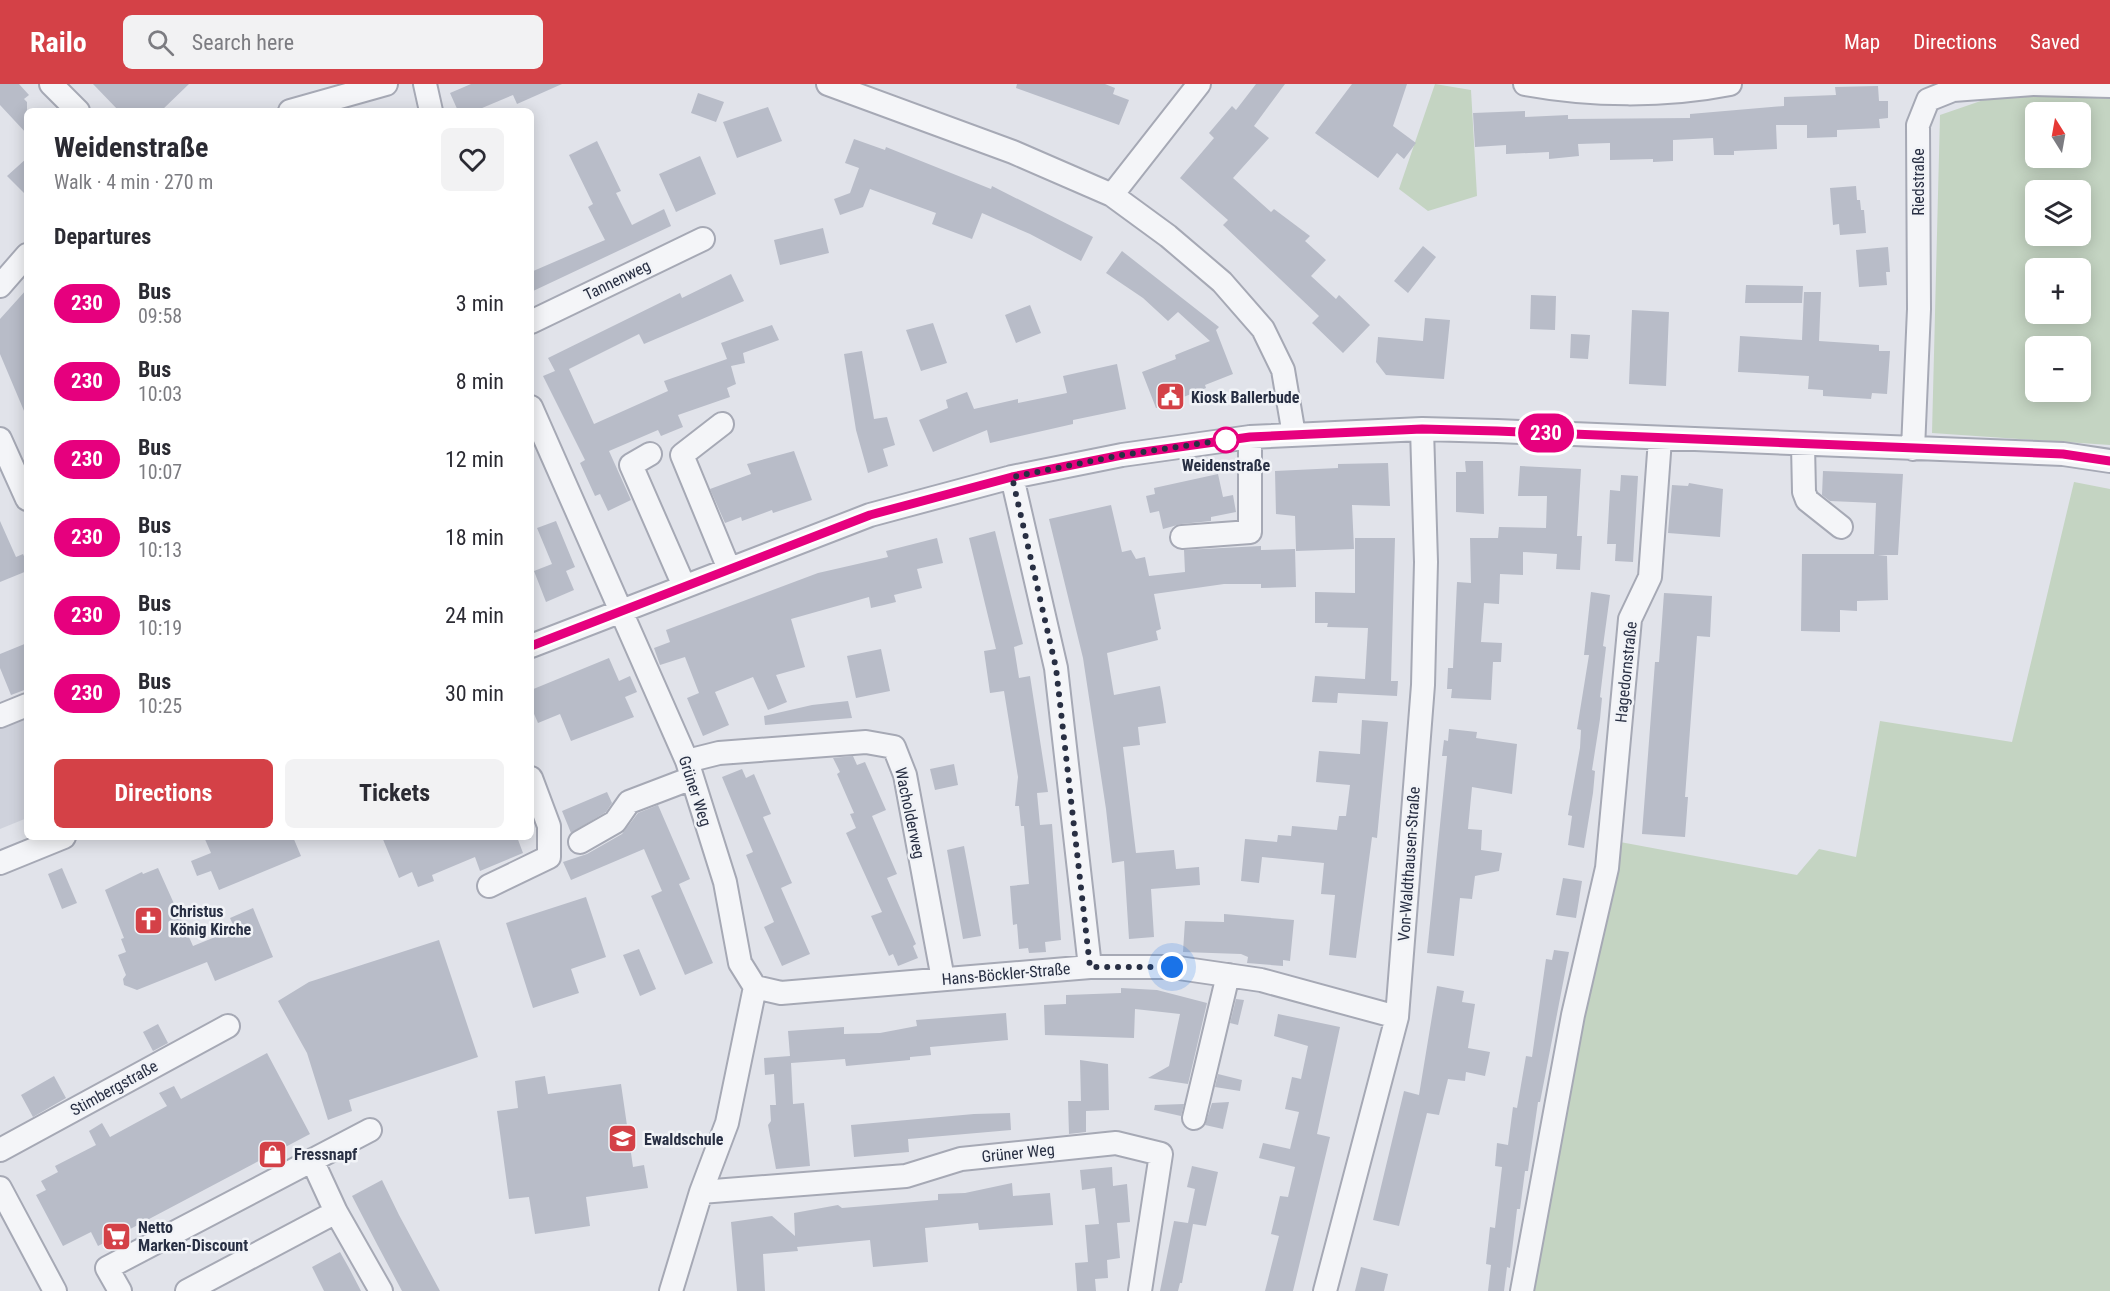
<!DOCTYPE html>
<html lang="en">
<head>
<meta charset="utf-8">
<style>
  body { margin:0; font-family:"Roboto Condensed",sans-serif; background:#f2f2f3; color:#2b2b33; height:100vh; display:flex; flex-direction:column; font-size:22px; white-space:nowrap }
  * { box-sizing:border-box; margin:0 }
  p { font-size:20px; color:#7c7c81 }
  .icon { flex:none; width:33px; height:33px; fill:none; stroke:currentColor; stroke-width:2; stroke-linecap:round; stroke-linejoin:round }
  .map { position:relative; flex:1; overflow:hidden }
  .panel { position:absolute; left:24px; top:24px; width:510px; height:732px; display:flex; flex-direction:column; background:#fff; border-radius:9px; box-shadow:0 3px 15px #0003 }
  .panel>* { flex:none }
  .badge { padding:0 12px; border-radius:20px; font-size:21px; line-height:39px }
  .needle { width:39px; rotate:349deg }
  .tools { position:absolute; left:2025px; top:18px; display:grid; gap:12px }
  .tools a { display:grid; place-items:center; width:66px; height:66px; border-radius:9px; background:#fff; box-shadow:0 3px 15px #0003; font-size:30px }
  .you { position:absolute; width:30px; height:30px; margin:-15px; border:4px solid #fff; border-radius:50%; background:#1a73e8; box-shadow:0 0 0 9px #1a73e833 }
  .map>.badge { position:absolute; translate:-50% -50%; box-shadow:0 0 0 3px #fff }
  h2 { padding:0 30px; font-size:22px; line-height:54px }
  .round { display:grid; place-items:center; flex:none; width:63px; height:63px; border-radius:9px; background:#f2f2f3 }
  .overview { display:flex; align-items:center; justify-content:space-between; height:102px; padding:0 30px }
  h1 { font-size:28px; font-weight:700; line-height:45px }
  .action { display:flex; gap:12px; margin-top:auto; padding:12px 30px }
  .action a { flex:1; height:69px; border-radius:9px; background:#d44147; color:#fff; font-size:24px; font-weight:700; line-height:69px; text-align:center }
  .action a+a { background:#f2f2f3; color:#2b2b33 }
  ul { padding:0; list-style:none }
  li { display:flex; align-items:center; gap:18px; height:78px; padding:0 30px }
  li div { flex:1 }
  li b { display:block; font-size:22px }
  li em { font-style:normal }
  li .badge { min-width:66px; font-weight:700; text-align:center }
  header { display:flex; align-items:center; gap:36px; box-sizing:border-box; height:84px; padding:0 30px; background:#d44147; color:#fff }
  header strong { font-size:28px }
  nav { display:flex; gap:33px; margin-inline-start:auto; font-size:21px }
  .search { width:420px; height:54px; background:#f2f2f3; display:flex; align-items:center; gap:15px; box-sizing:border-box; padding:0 21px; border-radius:9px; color:#7c7c81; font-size:22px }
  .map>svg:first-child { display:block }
  .built { fill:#cfd2dc }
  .green { fill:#c4d4c2; fill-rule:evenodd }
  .building { fill:#b8bcc8 }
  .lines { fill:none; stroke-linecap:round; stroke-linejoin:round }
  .minor-casing { stroke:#a6a9b5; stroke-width:26 }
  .minor { stroke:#f4f5f8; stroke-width:22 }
  .line-casing { stroke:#fff; stroke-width:14 }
  .line { stroke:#e6007e; stroke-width:9 }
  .walk { stroke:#282f43; stroke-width:6; stroke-dasharray:0 10.8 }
  .stop-dot { fill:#fff; stroke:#e6007e; stroke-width:3 }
  .labels { text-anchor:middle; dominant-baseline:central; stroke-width:5; stroke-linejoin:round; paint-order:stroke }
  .street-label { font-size:16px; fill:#282f43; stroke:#f1f3f7 }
  .poi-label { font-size:16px; font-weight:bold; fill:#282f43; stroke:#f1f3f7; text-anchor:start }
  .stop-label { font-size:16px; font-weight:bold; fill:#282f43; stroke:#f1f3f7 }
</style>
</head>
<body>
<header>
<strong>Railo</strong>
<div class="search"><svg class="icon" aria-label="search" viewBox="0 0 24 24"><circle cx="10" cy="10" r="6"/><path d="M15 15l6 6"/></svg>Search here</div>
<nav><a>Map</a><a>Directions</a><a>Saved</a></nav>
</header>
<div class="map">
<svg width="2110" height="1207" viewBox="0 0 2110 1207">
  <rect width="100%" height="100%" fill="#e1e3ea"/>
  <path class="built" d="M27,629V734L0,745V640Z"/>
  <path class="green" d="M1435,0L1471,6L1477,112L1428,127L1399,105Z
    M2030,0H2110V361L1932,349L1940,31ZM2036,28H2080V74H2036ZM2036,106H2080V152H2036ZM2036,184H2080V230H2036ZM2036,262H2080V308H2036Z
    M2074,398L2110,405V1207H1523L1604,755L1797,791L1819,765L1856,773L1880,637L2012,658Z"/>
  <path class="building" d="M0,0H19L29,11L24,15L27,18V50L0,21Z
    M93,0H189L161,27H119Z
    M471,0H562L517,20L513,11L475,27H458L450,9Z
    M1017,0H1105L1115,4L1113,10L1129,16L1119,41L1016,4Z
    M1256,0H1285L1254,42L1269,54L1233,94L1271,128L1274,125L1310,152L1305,157L1326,176L1311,192L1336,215L1339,211L1370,241L1343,269L1312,239L1319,232L1223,141L1228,136L1180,94L1214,54L1209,49L1232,22L1236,26Z
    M1352,0H1407L1393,42L1416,59L1404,75L1397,69L1378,94L1315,49Z
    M1878,2L1879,17H1888V34L1879,35L1880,44L1837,46V53L1807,54V41H1776L1777,65L1734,67V71H1714L1713,54L1673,56V77L1653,78V75L1610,76V59L1578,60L1579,72L1549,75V68L1506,70V61L1475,63L1473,29L1525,27V33L1568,31V35L1690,34V30L1784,22V13L1836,11L1835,3Z
    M698,9L724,18L716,38L691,29Z
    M768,23L782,57L737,74L723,38Z
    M854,55L885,66L886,63L991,105L992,102L1093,153L1081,177L1030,150L982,129L972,155L932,140L936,129L870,105L863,123L840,131L834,115L850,109L859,84L845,79Z
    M597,57L621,107L616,109L632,141L664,125L671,142L531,208V188L605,156L588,123L593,120L569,71Z
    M700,72L716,110L676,128L659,90Z
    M27,74V112L7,92Z
    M1856,102L1857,116H1860L1861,126H1864L1866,149L1840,151L1839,140L1833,141L1830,104Z
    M823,144L829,169L780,181L774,156Z
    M1423,162L1436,173L1408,209L1394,197Z
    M1888,163L1890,188H1886L1887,201L1859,203L1856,166Z
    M1122,167L1219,243L1216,246L1233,290L1205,301L1206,304L1156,324L1142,288L1176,275L1175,271L1210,257L1178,228L1168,237L1143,214L1106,189Z
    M731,190L744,217L644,260L639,250L569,285L594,340L668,307L664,297L727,275L721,259L772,241L779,256L743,269L745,279L731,282L736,300L727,304L730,313L678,331L683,343L661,352L658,346L609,367L631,416L608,427L600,410L595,412L580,379L585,376L543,292L555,287L548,274L680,209L682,214Z
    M1746,201L1803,202L1802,219H1745Z
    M27,205V334L0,270V235Z
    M1804,208H1821L1819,257L1879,261V267H1890L1887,310L1872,309L1871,315L1823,312V306L1808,305L1809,292L1738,288L1740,252L1802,256Z
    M1531,211L1556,212L1555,246L1530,245Z
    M1030,221L1041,249L1016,259L1005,231Z
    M1632,226L1669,228L1666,302L1629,300Z
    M1425,234L1450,236L1444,295L1386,291L1376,278L1378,253L1423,257Z
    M933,239L947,279L921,287L906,246Z
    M1571,250L1590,251L1588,275L1570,274Z
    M862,267L874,335L887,333L895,361L883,365L888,382L868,389L856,346L844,270Z
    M1117,280L1126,325L1073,336V340L990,359L987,346L933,368L919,336L948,324L946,316L967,308L974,325L1018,315V319L1067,309L1063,292Z
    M794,367L812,416L773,429L772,426L742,437L741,433L725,439L710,405L751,390L747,380Z
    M1465,377H1483L1484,430L1456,428V388H1466Z
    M1388,379L1390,422L1352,421L1354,465L1296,467L1295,432L1276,430L1275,387L1338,384V380Z
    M1520,382L1581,385L1577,452H1582L1580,486L1556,485L1557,470L1523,468V491L1500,490L1499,520L1484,519L1481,558L1502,559L1501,578H1493L1491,616L1451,614L1452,605H1447L1448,584H1453L1457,498L1471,499L1470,454H1498L1499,443L1546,444L1547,412H1518Z
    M1823,387L1903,390L1898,471H1878L1887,472L1888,516L1857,517V527L1840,526V548L1801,547L1802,470H1874L1876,419L1830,417L1822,411Z
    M1218,390L1223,413L1233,411L1236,428L1211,433V437L1181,440L1163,445L1159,427L1150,429L1146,412L1155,410L1154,404Z
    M1621,391L1638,392L1633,478L1615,477L1616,460H1607L1610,406L1620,407Z
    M1689,399L1723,405L1720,453L1668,449L1672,401L1688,402Z
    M1111,421L1122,468L1131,466L1136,475L1145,473L1149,492L1185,488L1184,466L1261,462V466L1295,465L1296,503L1261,504V500H1224L1154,510L1161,545L1156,547L1158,556L1107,569L1114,611L1160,602L1163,619L1166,639L1138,643L1140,661L1123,663L1136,769L1174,766L1176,785L1199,783L1200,801L1151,805L1154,853L1129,855L1124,777L1112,779L1106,725L1083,574L1049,435Z
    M0,437L16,473L23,470L27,479V487L0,498Z
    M556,437L575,483L566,487L574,506L546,518L534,487L552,480L537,444Z
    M995,447L1023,560L1014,563L1019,594L1030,592L1048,708L1037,709L1040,741L1052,740L1061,856L1045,858L1046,868L1029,869L1028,864L1019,865L1017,840L1013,841L1010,802L1029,800L1024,742H1021L1019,722H1015L1018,693L1004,607L990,609L984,567L996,565L969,454Z
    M937,454L943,479L917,485L922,504L894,511L896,518L884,521L871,524L869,513L791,535L805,583L776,591L787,618L768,626L753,593L715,608L729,641L703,652L687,614L699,609L685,573L660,581L654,564L670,558L666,546L818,489L888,473L886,467Z
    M1355,454H1395L1391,597H1398L1397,612L1338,609L1337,619L1312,618L1315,592L1365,595L1368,544L1327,543L1328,539H1315V508L1355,509Z
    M1591,508L1610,511L1603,562L1606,563L1600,613L1602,614L1600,635L1592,686L1595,687L1593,709L1584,764L1568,761L1572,732L1568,731L1580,664L1581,646L1577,645L1589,571H1584Z
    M1664,509L1712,512L1710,553L1697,552L1685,713H1688L1685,753L1642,750L1655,578H1659Z
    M27,559V605L11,611L0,584V570Z
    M881,565L890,607L856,614L847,572Z
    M609,574L619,597L630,592L637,608L625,613L634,633L571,657L560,630L538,639L531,623V606Z
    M848,617L852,634L765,641L764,632L812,621Z
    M1362,636L1388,638L1377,754L1372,753L1356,874L1329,871L1335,811L1321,810L1324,779L1262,773L1259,799L1241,797L1245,755L1277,758L1278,751L1291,752L1292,742L1337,746L1339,732H1346L1350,701L1316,698L1319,667L1360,670Z
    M1449,645L1477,648L1476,654L1517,660L1512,710L1472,703L1468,745L1482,746L1481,766L1502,769L1499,787L1475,792L1472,815L1460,814L1454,872L1427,869L1447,672H1442L1444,656L1448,657Z
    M853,672L857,681L865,678L886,726L872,732L897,790L887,794L916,860L913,862L918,874L898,882L893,870L889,872L871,832L882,828L846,749L856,744L850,730L854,729L837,690L840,688L833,674Z
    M954,680L958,701L935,706L930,685Z
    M742,685L746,694L754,690L771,730L763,733L792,799L781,804L810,870L782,882L764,843L774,838L746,771L753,768L722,693Z
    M607,708L612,719L606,728L571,749L562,727Z
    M658,721L690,795L679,800L713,879L685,891L651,812L662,807L644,765L571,796L563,778L587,770L622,750L638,729Z
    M204,753H293L301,772L219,806L211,787L197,792L191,777L211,769Z
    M382,753H517L523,769L480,787L475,773L432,791L434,797L418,803L412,788L399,794Z
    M964,762L981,852L963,855L947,766Z
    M62,784L77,819L62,825L48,790Z
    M158,784L193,862L235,845L230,834L253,824L273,873L215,897L207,878L137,906L124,901L123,895L126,891L118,871L126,868L121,855L124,854L105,806L142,788L143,790Z
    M1563,794L1582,797L1576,834L1556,831Z
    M586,813L606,873L571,885L579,909L533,924L506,839Z
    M1224,830L1294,836L1290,877L1283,876V882L1247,879L1248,873L1241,870L1183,868L1185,837L1224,838Z
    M439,856L478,973L349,1016L352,1027L328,1036L307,969L278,917L309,898Z
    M639,865L656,905L640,912L623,871Z
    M1554,866L1569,868L1540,1018H1538L1528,1087H1525L1520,1125H1517L1510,1184L1507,1183L1504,1207H1488L1491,1181L1486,1180L1490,1143L1495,1144L1502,1083L1495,1082L1497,1059L1508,1061L1513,1023L1517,1024L1526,972L1532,973L1546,875L1552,876Z
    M1437,902L1464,907L1462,918L1475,920L1468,964L1490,968L1485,992L1466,988L1465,997L1448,995L1439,1031L1427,1029L1399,1142L1373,1136L1404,1007L1419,1011Z
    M1121,904L1157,906L1207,919L1188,1000L1148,994L1169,982L1180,930L1135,925L1134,954L1045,951L1044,921L1066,920V911L1121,909Z
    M1236,915L1244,916L1238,941L1230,939Z
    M1006,929L1008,956L930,963L931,971L910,973V976L846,982L845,975L791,979L793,1020L804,1019L810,1082L776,1085L768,1041L771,1037L770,1021H776L774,990L765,991L764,974L790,972L788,947L844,943V950L880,949L917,942L916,936Z
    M1278,930L1340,943L1317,1050L1330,1053L1293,1207H1265L1279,1152L1271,1150L1280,1112L1288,1113L1295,1083L1259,1074L1263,1059L1290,1065L1299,1028L1285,1025L1292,993L1301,995L1308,962L1274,952Z
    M158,940L168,959L153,967L143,948Z
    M267,969L310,1050L98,1162L91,1148L63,1162L36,1111L46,1106L41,1097L58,1088L55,1082L96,1061L89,1047L102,1039L110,1053L167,1022L159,1009L174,1002L181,1015Z
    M1080,976L1108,980L1109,1026L1086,1027V1048L1069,1050L1068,1017H1081Z
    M1218,990L1242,996L1240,1007L1215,1003Z
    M54,992L66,1014L33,1033L21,1011Z
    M545,992L548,1010L621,1000L633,1083L644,1081L648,1104L586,1113L590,1142L535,1150L529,1113L509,1115L497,1027L518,1024L515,997Z
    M1229,1018L1223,1045L1205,1041L1212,1019Z
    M1184,1020L1181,1032L1154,1026L1155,1021Z
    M1010,1029L1011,1046L908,1055L909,1068L854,1073L851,1041L974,1030Z
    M1192,1082L1218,1088L1206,1142L1193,1140L1182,1199H1180L1178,1207H1160L1174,1137L1188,1139L1195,1105L1187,1103Z
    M1112,1083L1113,1102L1127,1100L1130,1138L1117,1139L1120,1174L1107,1176L1108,1194L1095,1195L1096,1207H1077L1075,1179L1088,1178L1085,1141L1099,1140L1095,1104L1082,1106L1080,1086Z
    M382,1096L399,1131L440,1207H402L378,1162L352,1112Z
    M1012,1099L1013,1112L1050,1109L1053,1141L979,1146L978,1139L925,1144L928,1178L873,1183L870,1156L797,1163L798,1167L763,1170L765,1207H737L731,1138L772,1132L795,1152L794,1129L838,1121L842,1124L938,1116V1110L965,1109Z
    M340,1168L349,1184L361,1207H324L312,1183Z
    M1361,1183L1388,1190L1384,1207H1355Z"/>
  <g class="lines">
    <defs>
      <path id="minor" d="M51,0L78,27
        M425,0L431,27
        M828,0L1013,68L1112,111L1168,152L1222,198L1263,245L1283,286L1294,351
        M1525,0C1590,12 1665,13 1730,0
        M290,27L386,0
        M1112,111L1199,0
        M0,202L27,171
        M531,238L703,155
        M531,323L687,677L725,798L740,879L755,903L727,1039L701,1108L671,1207
        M722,340L682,371L729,485
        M0,355L27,415
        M1803,361L1804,408L1807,416L1841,443
        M1913,365L1919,225L1918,41L1928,16L1953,6L2033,0L2110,2
        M650,370L631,381L684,502
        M1012,393L1056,584L1090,883
        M1182,453L1250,448V353
        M531,562L870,431L1012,393L1122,371L1250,353L1422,345L1497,347L2063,370L2110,377
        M0,632L27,621
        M687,677L719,669L866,658L894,663L905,691L943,895
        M580,758L615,738L629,718L692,694
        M0,779L64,753
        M489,802L549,773V742L531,694
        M755,903L781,909L1090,883H1172L1261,896L1397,933
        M1194,1034L1228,891
        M0,1066L228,942
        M312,1076L336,1128L381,1207
        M0,1104L55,1207
        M701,1108L906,1092L961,1075L1116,1059L1161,1070L1140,1207
        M120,1207L107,1184L370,1046
        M187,1207L336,1128
        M1325,1207L1397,933L1423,601L1426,478L1422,345
        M1522,1207L1573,931L1607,784L1630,535L1650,493L1660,355"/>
    </defs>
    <use href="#minor" class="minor-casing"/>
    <use href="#minor" class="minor"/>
  </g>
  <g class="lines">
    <defs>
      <path id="line" d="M531,562L870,431L1012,393L1122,371L1250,353L1422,345L1497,347L2063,370L2110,377"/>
    </defs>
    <use href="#line" class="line-casing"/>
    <use href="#line" class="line"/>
    <path class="walk" d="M1172,883H1090L1056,584L1012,393L1122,371L1232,355L1226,356"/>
  </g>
  <defs>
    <symbol id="civic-square" viewBox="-11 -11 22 22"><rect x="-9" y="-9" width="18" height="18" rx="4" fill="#d44147" stroke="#f1f3f7"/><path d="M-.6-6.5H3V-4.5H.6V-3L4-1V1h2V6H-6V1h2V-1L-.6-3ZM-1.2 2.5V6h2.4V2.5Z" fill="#fff"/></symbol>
    <symbol id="church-square" viewBox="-11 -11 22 22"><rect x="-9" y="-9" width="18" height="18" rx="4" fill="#d44147" stroke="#f1f3f7"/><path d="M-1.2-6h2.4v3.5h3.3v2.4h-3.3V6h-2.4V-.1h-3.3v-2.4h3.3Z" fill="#fff"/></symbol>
    <symbol id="school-square" viewBox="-11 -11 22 22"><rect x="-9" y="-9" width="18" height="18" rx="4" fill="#d44147" stroke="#f1f3f7"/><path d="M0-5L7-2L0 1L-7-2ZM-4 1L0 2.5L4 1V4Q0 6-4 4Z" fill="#fff"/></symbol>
    <symbol id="shop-square" viewBox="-11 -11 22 22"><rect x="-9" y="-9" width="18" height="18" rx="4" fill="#d44147" stroke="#f1f3f7"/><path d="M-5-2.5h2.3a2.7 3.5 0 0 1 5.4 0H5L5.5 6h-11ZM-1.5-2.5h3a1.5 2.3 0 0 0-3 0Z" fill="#fff"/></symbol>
    <symbol id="supermarket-square" viewBox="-11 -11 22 22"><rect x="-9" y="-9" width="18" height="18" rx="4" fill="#d44147" stroke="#f1f3f7"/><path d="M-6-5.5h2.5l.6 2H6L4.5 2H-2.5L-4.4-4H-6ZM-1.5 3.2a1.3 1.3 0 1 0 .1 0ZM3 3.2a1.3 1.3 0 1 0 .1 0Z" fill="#fff"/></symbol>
  </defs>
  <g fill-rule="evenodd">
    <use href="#civic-square" x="1154" y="296" width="33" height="33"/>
    <use href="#church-square" x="132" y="820" width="33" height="33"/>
    <use href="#school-square" x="606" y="1038" width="33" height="33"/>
    <use href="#shop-square" x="256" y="1054" width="33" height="33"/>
    <use href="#supermarket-square" x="100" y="1136" width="33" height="33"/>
  </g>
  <circle class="stop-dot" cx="1226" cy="356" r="12"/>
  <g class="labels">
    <g class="street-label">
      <text transform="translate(1918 98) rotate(-90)">Riedstraße</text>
      <text transform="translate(617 196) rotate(-26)">Tannenweg</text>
      <text transform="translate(1626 588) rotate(-84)">Hagedornstraße</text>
      <text transform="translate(695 707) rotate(72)">Grüner Weg</text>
      <text transform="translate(910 729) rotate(78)">Wacholderweg</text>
      <text transform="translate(1409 780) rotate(-86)">Von-Waldthausen-Straße</text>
      <text transform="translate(1006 890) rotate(-5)">Hans-Böckler-Straße</text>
      <text transform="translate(114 1004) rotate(-29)">Stimbergstraße</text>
      <text transform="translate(1018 1069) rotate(-6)">Grüner Weg</text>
    </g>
    <g class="poi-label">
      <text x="1191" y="313">Kiosk Ballerbude</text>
      <text x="170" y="827">Christus<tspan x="170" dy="18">König Kirche</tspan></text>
      <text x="644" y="1055">Ewaldschule</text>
      <text x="294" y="1070">Fressnapf</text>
      <text x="138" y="1143">Netto<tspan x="138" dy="18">Marken-Discount</tspan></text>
    </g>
    <g class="stop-label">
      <text x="1226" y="381">Weidenstraße</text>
    </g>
  </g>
</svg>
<div class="tools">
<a><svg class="needle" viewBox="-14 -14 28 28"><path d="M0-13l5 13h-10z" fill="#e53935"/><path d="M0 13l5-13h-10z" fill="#7c7c81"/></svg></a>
<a><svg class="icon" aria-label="layers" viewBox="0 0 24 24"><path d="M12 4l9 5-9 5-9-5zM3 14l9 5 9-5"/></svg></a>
<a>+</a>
<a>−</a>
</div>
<div class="you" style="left:1172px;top:883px"></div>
<b class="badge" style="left:1546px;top:349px;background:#e6007e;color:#fff">230</b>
<section class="panel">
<div class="overview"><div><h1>Weidenstraße</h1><p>Walk · 4 min · 270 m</p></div><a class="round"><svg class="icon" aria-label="heart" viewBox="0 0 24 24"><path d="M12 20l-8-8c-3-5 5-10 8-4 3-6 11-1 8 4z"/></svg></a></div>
<h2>Departures</h2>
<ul>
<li><span class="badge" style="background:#e6007e;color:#fff">230</span><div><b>Bus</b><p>09:58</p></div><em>3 min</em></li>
<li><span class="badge" style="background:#e6007e;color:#fff">230</span><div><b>Bus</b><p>10:03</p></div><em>8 min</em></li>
<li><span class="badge" style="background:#e6007e;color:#fff">230</span><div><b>Bus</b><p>10:07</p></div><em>12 min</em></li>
<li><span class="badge" style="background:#e6007e;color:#fff">230</span><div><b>Bus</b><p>10:13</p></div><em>18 min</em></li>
<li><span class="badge" style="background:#e6007e;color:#fff">230</span><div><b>Bus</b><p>10:19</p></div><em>24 min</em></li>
<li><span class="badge" style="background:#e6007e;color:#fff">230</span><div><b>Bus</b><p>10:25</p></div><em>30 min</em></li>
</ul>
<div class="action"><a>Directions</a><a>Tickets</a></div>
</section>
</div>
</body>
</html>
